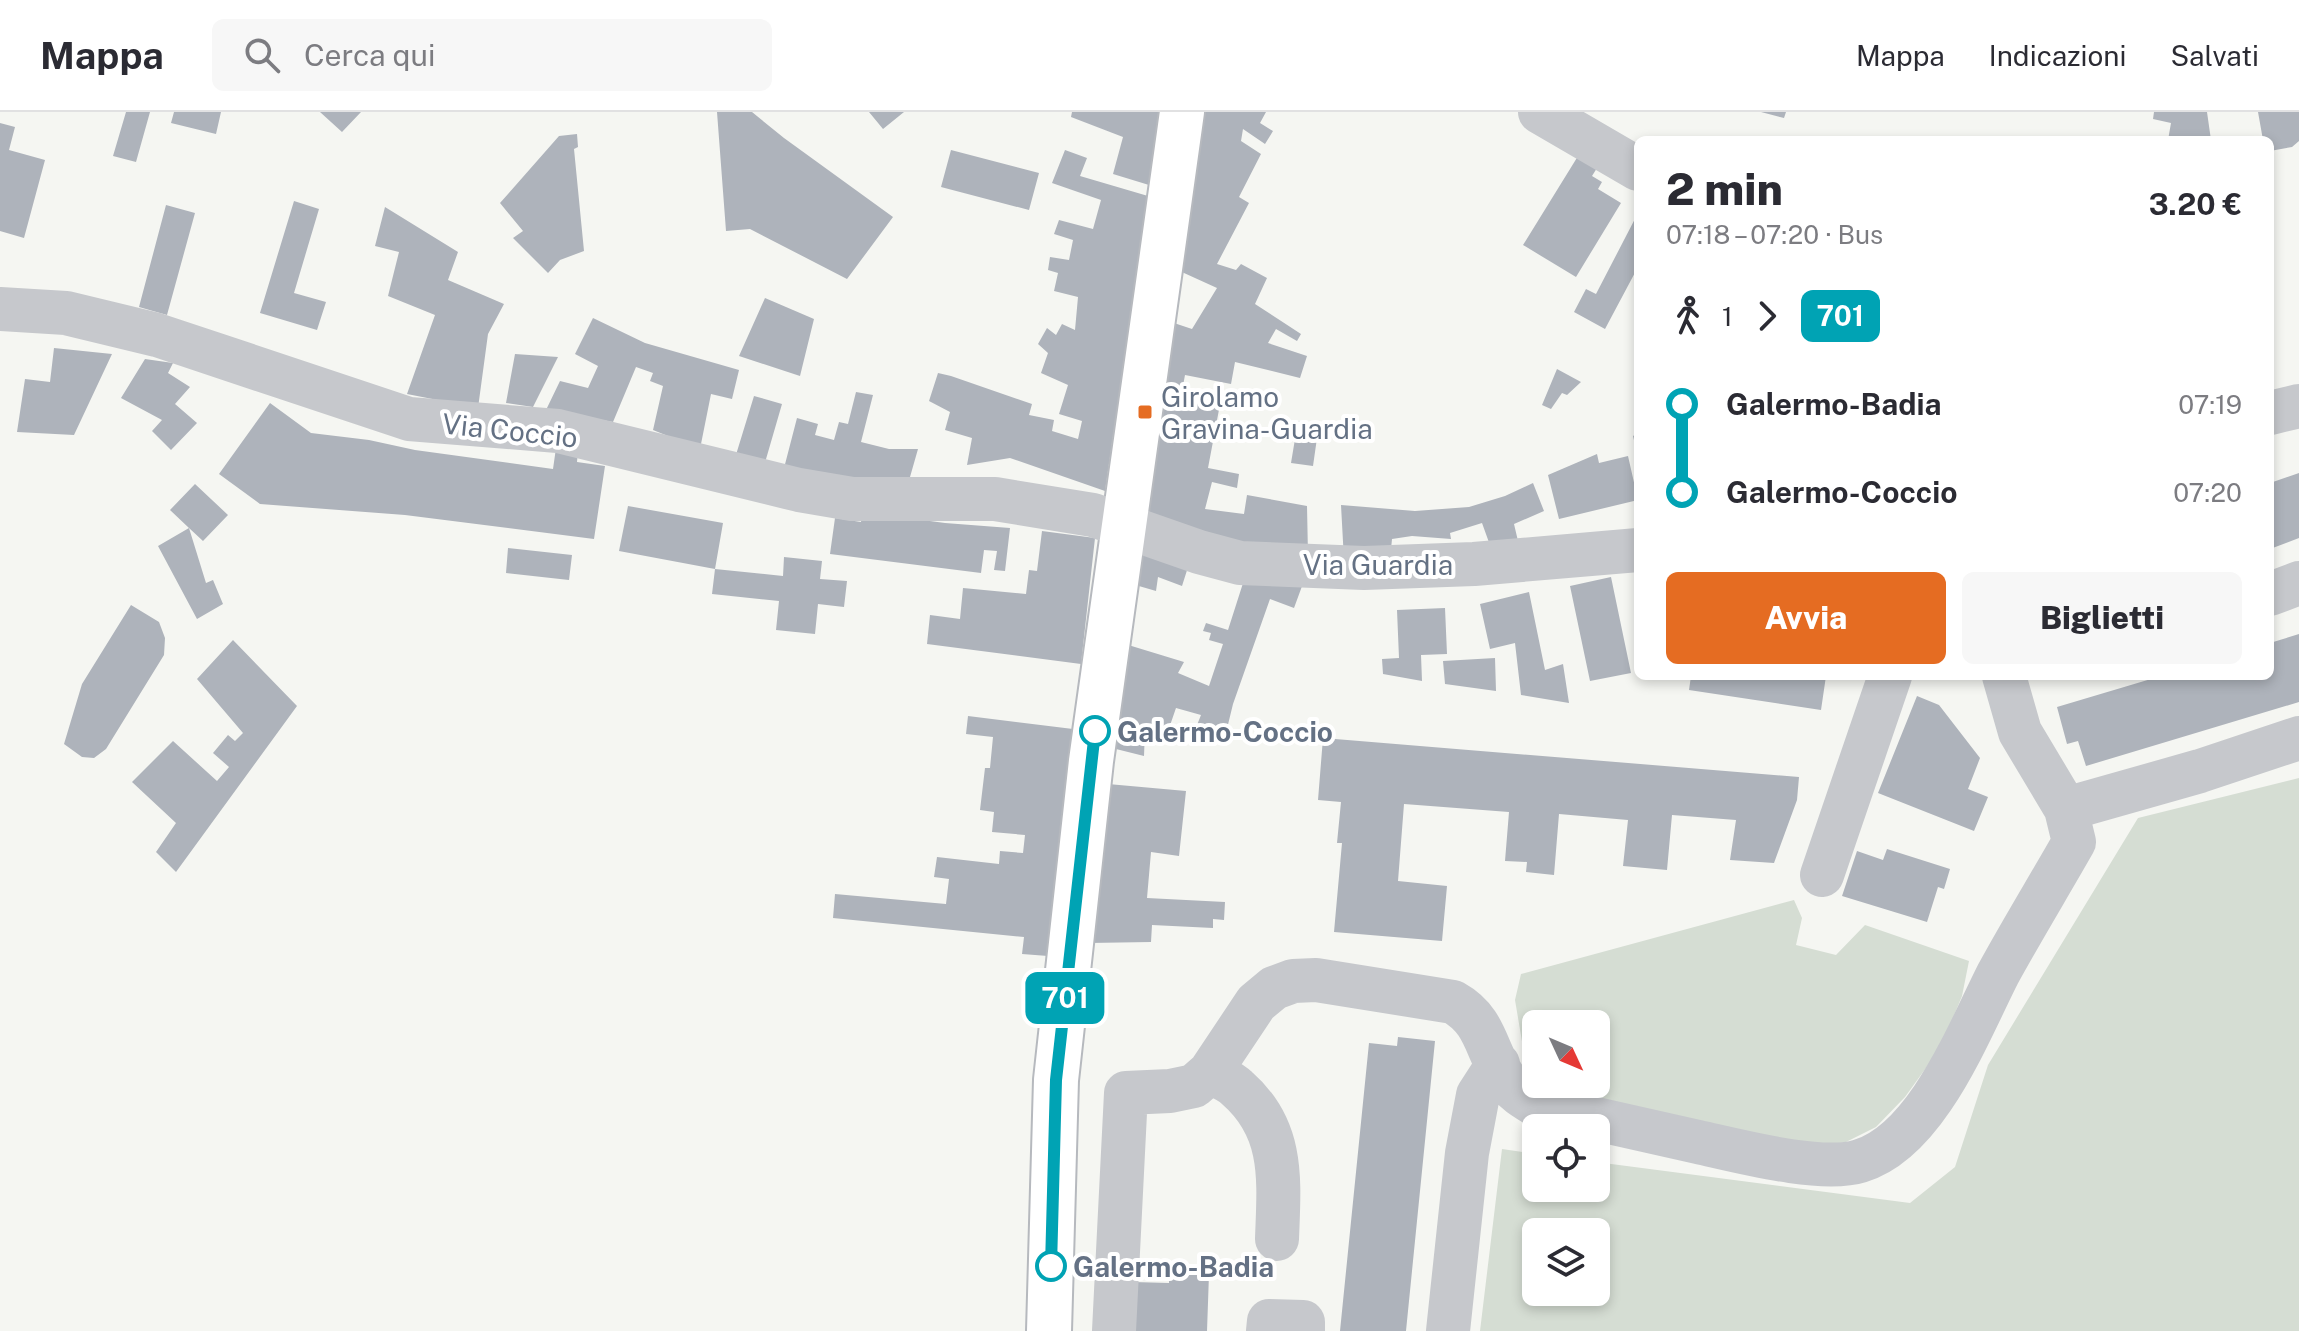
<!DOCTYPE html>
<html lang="it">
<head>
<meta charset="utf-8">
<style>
  body { margin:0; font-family:"Public Sans",sans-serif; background:#f7f7f7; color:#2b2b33; height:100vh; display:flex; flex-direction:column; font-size:30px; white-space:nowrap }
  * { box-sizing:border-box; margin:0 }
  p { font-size:26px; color:#7c7c81 }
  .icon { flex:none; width:44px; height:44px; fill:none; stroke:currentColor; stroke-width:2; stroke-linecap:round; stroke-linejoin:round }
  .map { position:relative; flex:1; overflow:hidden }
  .side { position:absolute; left:1634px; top:24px; width:640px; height:544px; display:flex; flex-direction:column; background:#fff; border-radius:12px; box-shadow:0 4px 12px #0003 }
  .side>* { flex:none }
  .badge { padding:0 16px; border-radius:12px; font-size:28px; line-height:52px }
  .needle { width:52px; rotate:134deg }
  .fabs { position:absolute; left:1522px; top:898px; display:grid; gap:16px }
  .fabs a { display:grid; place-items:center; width:88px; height:88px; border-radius:12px; background:#fff; box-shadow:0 4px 12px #0003; font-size:40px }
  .map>.badge { position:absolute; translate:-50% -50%; box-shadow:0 0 0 4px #fff }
  .legs { display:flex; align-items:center; gap:12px; height:88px; padding:0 32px; font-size:26px }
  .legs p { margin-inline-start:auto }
  .headline { display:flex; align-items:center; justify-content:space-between; height:136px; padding:0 32px }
  h1 { font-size:44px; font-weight:800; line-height:60px }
  .cta { display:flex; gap:16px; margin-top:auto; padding:16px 32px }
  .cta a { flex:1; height:92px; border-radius:12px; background:#e56c22; color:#fff; font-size:32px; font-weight:800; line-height:92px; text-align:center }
  .cta a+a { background:#f7f7f7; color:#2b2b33 }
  ul { padding:0 32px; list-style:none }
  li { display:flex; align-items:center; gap:28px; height:88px; font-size:30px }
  li i { display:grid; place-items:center; width:12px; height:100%; margin:0 10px; background:currentColor }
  li i::after { content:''; width:20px; height:20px; margin:-10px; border:6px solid; border-radius:50%; background:#fff }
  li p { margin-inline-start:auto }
  li:first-child i { background:linear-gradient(#0000 50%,currentColor 0) }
  li:last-child i { background:linear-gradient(currentColor 50%,#0000 0) }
  header { display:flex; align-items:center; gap:48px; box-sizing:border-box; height:112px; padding:0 40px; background:#fff; border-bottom:2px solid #e1e1e2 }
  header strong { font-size:38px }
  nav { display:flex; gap:44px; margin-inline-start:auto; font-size:28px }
  .search { width:560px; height:72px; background:#f7f7f7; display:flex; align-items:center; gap:20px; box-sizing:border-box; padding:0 28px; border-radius:12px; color:#7c7c81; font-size:30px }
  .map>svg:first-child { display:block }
  .green { fill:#d5ddd3; fill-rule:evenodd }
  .building { fill:#aeb3bb }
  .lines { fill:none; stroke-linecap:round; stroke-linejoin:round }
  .major-casing { stroke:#b6b9be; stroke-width:48 }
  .minor { stroke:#c6c8cc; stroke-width:44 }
  .major { stroke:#fff; stroke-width:44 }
  .line-1-casing { stroke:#fff; stroke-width:18 }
  .line-1 { stroke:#00a3b4; stroke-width:12 }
  .poi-dot { fill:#e56c22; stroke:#fff; stroke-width:3 }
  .stop-1-dot { fill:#fff; stroke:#00a3b4; stroke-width:4 }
  .labels { text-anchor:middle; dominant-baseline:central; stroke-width:8; stroke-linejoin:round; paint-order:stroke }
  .poi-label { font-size:28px; fill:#647184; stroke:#fff; text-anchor:start }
  .street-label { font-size:28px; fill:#647184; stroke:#fff }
  .stop-label { font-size:28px; font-weight:bold; fill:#647184; stroke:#fff; text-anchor:start }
</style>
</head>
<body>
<header>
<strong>Mappa</strong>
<div class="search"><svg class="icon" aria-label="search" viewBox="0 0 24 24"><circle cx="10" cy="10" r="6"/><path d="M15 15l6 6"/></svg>Cerca qui</div>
<nav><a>Mappa</a><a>Indicazioni</a><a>Salvati</a></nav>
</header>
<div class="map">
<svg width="2299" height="1219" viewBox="0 0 2299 1219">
  <rect width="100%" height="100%" fill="#f5f6f2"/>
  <path class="green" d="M2299,666V1219H1480L1502,1037L1536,1042V1076H1596V1050L1910,1091L1955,1055L1988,953L2138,706ZM1536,1120H1596V1180H1536Z
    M1794,788L1802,806L1796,833L1836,843L1865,813L1969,849L1962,884L1941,935L1905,985L1876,1015L1846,1030L1817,1034L1537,977L1528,965L1515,888L1521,862ZM1536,912H1596V972H1536Z"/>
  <path class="building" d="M126,0H150L136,50L113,44Z
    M174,0H221L216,22L171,11Z
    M320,0H361L342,20Z
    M717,0H752L784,26L893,105L847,167L750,117L726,119Z
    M869,0H904L883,17Z
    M1072,0H1160L1149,73L1113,62L1123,25L1071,5Z
    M1195,0H1266L1260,11L1273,19L1265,32L1243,17L1241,29L1261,42L1239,85L1249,91L1217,152L1236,158L1241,152L1267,166L1255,192L1301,222L1297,229L1276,217L1268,231L1307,244L1300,266L1235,250L1231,272L1185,263L1182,279L1221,287L1208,356L1239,362L1237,376L1212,370L1205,397L1244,402L1247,383L1307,394L1308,443L1237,434L1137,403L1165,208L1192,217L1217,176L1173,156Z
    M1761,0H1786L1784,6Z
    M2154,0H2207L2211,28H2168L2171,11L2153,7Z
    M2258,0H2299V29L2292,35L2270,39V28H2263Z
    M0,11L15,15L9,38L45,48L24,126L0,119Z
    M577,22L578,35L574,37L584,139L560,148L548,161L513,126L523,119L500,91L559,24Z
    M1583,36L1602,48L1592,64L1602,70L1598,77L1621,91L1576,165L1523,133Z
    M951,38L1039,61L1029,98L941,75Z
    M1065,38L1087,46L1080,64L1148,84L1105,379L1010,346L967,353L972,326L945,318L950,300L929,289L938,261L951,264L1032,292L1029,303L1054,308L1052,319L1078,327L1082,309L1059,302L1068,273L1041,261L1048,241L1038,232L1047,216L1056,223L1062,212L1075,218L1078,185L1054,179L1058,161L1048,158L1050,145L1069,148L1073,128L1054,122L1059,108L1093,117L1101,88L1052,71Z
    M294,89L319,97L294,181L326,190L317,218L260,201Z
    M166,93L195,101L167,203L139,195Z
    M385,95L458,140L448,168L504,192L488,222L478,296L407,282L435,203L388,184L399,140L375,134Z
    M1638,101V155L1605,217L1574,200L1586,177L1596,182Z
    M765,186L814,207L800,264L739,244Z
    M593,206L645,231L739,258L732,287L711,282L700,337L653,318L663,274L650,269L653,261L636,255L613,310L546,298L560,269L588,276L598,254L575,242Z
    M54,236L112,242L74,323L17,320L25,267L50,270Z
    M515,242L558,245L533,295L506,291Z
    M145,247L173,251L168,261L190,275L175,292L197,311L171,338L152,319L162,308L121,286Z
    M1557,257L1581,270L1567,283L1562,281L1551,297L1542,293Z
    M856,280L873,283L861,330L889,337H918L910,365L848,377L783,360L797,306L818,312L815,323L834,328L839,310L848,312Z
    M754,284L782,292L764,354L735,346Z
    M270,291L311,321L369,328L415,338L553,357L556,336L578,338L577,350L605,354L594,427L405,403L260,392L219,362Z
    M1298,309L1319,312L1313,354L1291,351Z
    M1638,321V340L1637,341L1633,324Z
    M1597,342L1599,351L1628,344L1638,388L1559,407L1548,363Z
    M2299,361V426L2270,437V371Z
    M1533,371L1544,399L1514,412L1518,429L1491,436L1482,411L1450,421L1451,427L1412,424L1392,427L1390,448H1344L1341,393L1415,399L1469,395L1505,384Z
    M195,372L228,403L203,429L189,416L206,471L213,468L223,492L197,507L158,434L189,416L170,398Z
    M628,394L723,411L715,457L783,464L784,445L822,449L820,467L847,469L844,495L818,492L815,522L776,518L779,489L712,482L715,457L619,439Z
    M862,400L945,411L1010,416L1005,459L994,458L997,439L984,438L981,461L830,442L835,406L861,410Z
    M1042,419L1095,426L1081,552L927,532L930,503L960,507L963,476L1026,482L1029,458L1037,459Z
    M1137,432L1189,452L1182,474L1158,465L1156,479L1132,472Z
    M508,436L572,443L569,468L506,461Z
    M1611,465L1631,561L1590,569L1570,474Z
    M1305,466L1294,496L1270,487L1233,592L1224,629L1193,623L1201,603L1176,596L1166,625L1145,618L1144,644L1112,636L1125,532L1184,550L1178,561L1209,574L1223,532L1209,528L1211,521L1203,519L1206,511L1228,518L1244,468Z
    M1529,480L1545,558L1563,552L1569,591L1521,583L1515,531L1490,537L1480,492Z
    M131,493L159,510L165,526L164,543L106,637L94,646L82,645L64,632L82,572Z
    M1445,496L1447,542L1421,543L1422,569L1383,562L1382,547L1399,546L1397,498Z
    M2299,522V590L2086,654L2078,629L2067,632L2057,595L2161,564H2270V531Z
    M233,528L297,594L176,760L156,740L176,711L132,670L173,629L217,669L229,655L213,641L228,623L235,629L243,621L197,567Z
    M1495,546L1496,579L1445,572L1443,549Z
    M1691,564H1826L1821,598L1689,578Z
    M1917,584L1939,593L1980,646L1968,677L1988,685L1974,719L1878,681Z
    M968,604L1073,617L1048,844L1022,842L1024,825L833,806L835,782L946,792L949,767L934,765L937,745L999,752L1000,739L1023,741L1025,723L992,720L994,700L980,698L985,656H990L993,625L966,622Z
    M1323,626L1799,665L1797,688L1774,751L1730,748L1736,708L1672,703L1667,758L1623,754L1628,708L1559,702L1554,763L1526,760L1527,750L1505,749L1509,700L1404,692L1398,769L1447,774L1442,829L1334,820L1342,731H1337L1341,690L1318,688Z
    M1108,672L1186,679L1179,744L1151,740L1147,786L1225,790L1224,808L1213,807V816L1152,813L1151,830L1088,831Z
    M1887,737L1950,757L1944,777L1938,775L1927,810L1842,784L1857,739L1883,748Z
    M1398,925L1435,929L1406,1219H1340L1369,931L1397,934Z
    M1169,1161L1209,1162L1207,1219H1132L1133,1170L1169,1171Z"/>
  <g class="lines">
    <defs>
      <path id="major" d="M1049,1219L1056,968L1091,649L1182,0"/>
    </defs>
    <use href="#major" class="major-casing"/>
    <path class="minor" d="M1540,0L1638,57
      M0,197L66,201L157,223L409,307L558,319L799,378L852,387H995L1093,403L1199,440L1240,451L1364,456L1474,452L1638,438
      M2270,301L2299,294
      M2270,482L2299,471
      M2066,697L2200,659L2299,626
      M1822,763L1890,564
      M1210,960C1219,965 1230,969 1237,976C1285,1018 1279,1069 1277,1127
      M1114,1219L1126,981L1170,979L1194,974L1210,960L1256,891L1274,876L1293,869L1316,868L1453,890C1489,910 1485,942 1508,971C1516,981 1527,987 1538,994C1591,1006 1645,1018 1698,1030C1739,1039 1821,1061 1860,1049C1927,1029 1969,919 1998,862C2022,818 2049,774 2074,730L2066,697L2020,620L2004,564
      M1268,1219L1269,1209L1303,1210V1219
      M1448,1219L1467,1041L1478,983L1498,952"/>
    <use href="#major" class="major"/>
  </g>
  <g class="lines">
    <defs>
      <path id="line-1" d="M1051,1154L1056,968L1095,619"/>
    </defs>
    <use href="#line-1" class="line-1-casing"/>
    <use href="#line-1" class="line-1"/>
  </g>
  <rect class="poi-dot" x="1137" y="292" width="16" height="16" rx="4"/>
  <g class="stop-1-dot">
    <circle cx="1095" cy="619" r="14"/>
    <circle cx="1051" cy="1154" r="14"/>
  </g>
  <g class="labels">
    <g class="poi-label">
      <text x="1161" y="284">Girolamo<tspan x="1161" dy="32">Gravina-Guardia</tspan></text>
    </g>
    <g class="street-label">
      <text transform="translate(510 318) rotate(6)">Via Coccio</text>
      <text x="1378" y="452">Via Guardia</text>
    </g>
    <g class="stop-label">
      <text x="1117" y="619">Galermo-Coccio</text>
      <text x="1073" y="1154">Galermo-Badia</text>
    </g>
  </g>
</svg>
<div class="fabs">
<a><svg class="needle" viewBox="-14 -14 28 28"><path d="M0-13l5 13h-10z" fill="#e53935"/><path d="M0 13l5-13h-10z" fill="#7c7c81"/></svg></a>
<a><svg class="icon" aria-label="locate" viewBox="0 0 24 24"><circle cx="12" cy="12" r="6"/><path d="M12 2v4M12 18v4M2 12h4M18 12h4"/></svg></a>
<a><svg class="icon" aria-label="layers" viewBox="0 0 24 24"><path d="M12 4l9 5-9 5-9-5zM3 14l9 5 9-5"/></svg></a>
</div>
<b class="badge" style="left:1065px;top:886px;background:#00a3b4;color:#fff">701</b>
<section class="side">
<div class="headline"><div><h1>2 min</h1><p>07:18 – 07:20 · Bus</p></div><b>3.20 €</b></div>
<div class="legs"><svg class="icon" aria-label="walk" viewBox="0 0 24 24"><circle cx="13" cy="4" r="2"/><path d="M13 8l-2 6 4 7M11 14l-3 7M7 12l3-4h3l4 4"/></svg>1<svg class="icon" aria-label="forward" viewBox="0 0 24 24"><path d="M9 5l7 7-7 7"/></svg><b class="badge" style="background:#00a3b4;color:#fff">701</b></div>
<ul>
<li><i style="color:#00a3b4"></i><b>Galermo-Badia</b><p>07:19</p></li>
<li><i style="color:#00a3b4"></i><b>Galermo-Coccio</b><p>07:20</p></li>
</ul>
<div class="cta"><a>Avvia</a><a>Biglietti</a></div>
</section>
</div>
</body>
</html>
